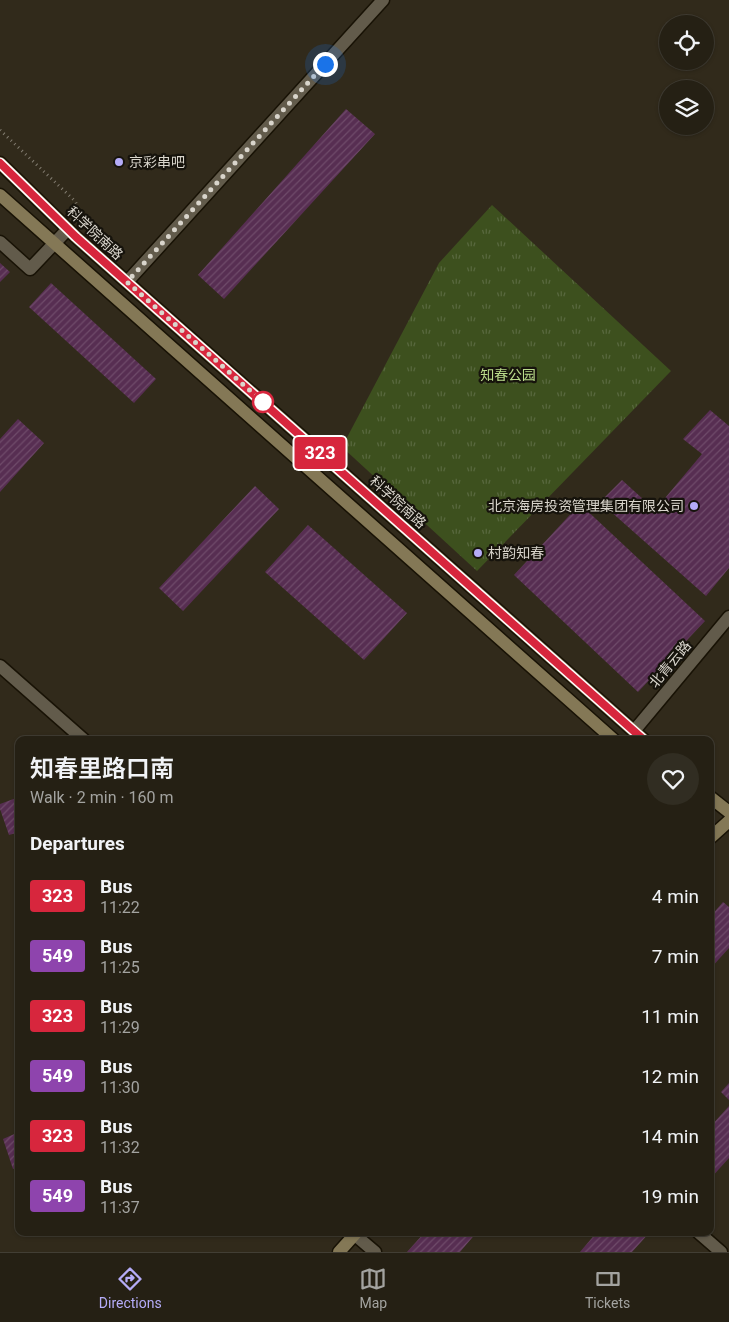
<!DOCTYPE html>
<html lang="en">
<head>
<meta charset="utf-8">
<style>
  body { margin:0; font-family:Roboto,"Noto Sans SC",sans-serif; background:#312d22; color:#f1f3f6; height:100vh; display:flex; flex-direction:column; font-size:19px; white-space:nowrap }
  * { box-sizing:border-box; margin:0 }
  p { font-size:16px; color:#a3a3a0 }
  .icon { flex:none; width:28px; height:28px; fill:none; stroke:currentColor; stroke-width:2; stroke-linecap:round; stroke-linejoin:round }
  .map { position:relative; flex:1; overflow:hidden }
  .sheet { position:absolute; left:15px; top:736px; width:699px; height:500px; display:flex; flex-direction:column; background:#252014; border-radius:10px; box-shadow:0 1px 4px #0004,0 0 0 1px #423e34 }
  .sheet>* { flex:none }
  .badge { padding:0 10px; border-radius:4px; font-size:18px; line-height:32px }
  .tools { position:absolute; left:659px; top:15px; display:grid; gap:10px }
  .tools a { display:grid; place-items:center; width:55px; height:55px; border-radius:50%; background:#252014; box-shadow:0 1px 4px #0004,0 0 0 1px #423e34; font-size:25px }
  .you { position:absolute; width:25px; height:25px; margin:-12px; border:4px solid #fff; border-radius:50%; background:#1a73e8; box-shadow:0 0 0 8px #1a73e833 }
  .map>.badge { position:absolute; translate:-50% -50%; box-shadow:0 0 0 2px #fff }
  h2 { padding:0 15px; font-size:19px; line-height:45px }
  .round { display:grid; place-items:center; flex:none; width:52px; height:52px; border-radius:26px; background:#312d22 }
  .headline { display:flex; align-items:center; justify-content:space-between; height:85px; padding:0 15px }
  h1 { font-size:24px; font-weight:600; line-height:38px }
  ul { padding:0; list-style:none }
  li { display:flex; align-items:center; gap:15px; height:60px; padding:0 15px }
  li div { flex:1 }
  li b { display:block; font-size:19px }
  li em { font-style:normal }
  li .badge { min-width:55px; font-weight:700; text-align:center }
  .dock { display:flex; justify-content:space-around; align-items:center; height:70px; border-top:1px solid #423e34; background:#252014; font-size:14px; color:#a3a3a0 }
  .dock a { display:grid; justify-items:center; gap:2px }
  .dock .on { color:#b5acf8 }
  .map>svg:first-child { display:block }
  .grass { fill:url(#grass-tufts) }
  .building { fill:url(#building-hatch) }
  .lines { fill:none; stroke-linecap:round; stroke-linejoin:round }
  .street-casing { stroke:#181205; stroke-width:15 }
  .secondary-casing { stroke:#181205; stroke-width:15 }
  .path { stroke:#837d71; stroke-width:3; stroke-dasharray:1 4; stroke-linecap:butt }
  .street { stroke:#625b4b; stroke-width:12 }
  .secondary { stroke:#847856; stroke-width:12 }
  .line-casing { stroke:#fff; stroke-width:11 }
  .line { stroke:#d7263d; stroke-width:8 }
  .walk { stroke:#d9d5cc; stroke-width:5; stroke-dasharray:0 9 }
  .poi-dot { fill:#b5acf8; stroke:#16130c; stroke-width:2 }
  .stop-dot { fill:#fff; stroke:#d7263d; stroke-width:2.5 }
  .labels { text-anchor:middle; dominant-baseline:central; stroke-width:4.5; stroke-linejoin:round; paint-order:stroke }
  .poi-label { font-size:14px; fill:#d9d5cc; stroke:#16130c; text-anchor:start }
  .street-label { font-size:14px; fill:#d9d5cc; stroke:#16130c }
  .park-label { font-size:14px; fill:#badb8b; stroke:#16130c }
</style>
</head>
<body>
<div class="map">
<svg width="729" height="1252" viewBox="0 0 729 1252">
  <defs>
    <pattern id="grass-tufts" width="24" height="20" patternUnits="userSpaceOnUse" patternTransform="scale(1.25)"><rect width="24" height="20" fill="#3d501e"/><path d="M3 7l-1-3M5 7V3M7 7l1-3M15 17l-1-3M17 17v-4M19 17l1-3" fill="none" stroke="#58683e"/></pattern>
    <pattern id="building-hatch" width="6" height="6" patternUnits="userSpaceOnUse" patternTransform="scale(1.25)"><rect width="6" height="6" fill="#572e52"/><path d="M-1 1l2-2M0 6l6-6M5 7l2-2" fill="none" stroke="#6f4b6a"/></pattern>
  </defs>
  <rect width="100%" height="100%" fill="#312a1b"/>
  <path class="grass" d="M492,205L671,371L477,571L342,447L439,263Z"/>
  <path class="building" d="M346,109L375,134L224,299L198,275Z
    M0,263L10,272L0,282Z
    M51,283L156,379L134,403L29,307Z
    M710,410L729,426V568L706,596L600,502L622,480L655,510L702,454L683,439Z
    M18,419L44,443L0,492V439Z
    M255,486L279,509L183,611L159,588Z
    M580,504L705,621L638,692L514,575Z
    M308,525L407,613L364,660L265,572Z
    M19,797V832L9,835L0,809V804Z
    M723,902L729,907V948L710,969V917Z
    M729,1083V1100L721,1092Z
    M729,1106V1158L710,1179V1127Z
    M19,1132V1167L13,1169L3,1139Z
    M425,1232H477L460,1252H407Z
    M597,1232H650L632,1252H580Z"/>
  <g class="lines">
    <defs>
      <path id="street" d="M0,242L30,269L68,229
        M127,282L383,0
        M0,666L84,740
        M634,731L729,617
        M698,1232L721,1252
        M355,1235L375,1252"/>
      <path id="secondary" d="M0,163L76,237L644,740
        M0,195L614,740
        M710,797L729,812
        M710,838L729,821
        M339,1252L357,1232"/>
    </defs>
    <use href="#street" class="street-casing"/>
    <use href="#secondary" class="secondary-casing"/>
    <path class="path" d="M0,130L75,201L85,222"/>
    <use href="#street" class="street"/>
    <use href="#secondary" class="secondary"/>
  </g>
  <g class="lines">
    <defs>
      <path id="line" d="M0,163L76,237L644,740"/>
    </defs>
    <use href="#line" class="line-casing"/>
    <use href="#line" class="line"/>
    <path class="walk" d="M263,402L127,282L325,64"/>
  </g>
  <g class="poi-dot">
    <circle cx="119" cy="162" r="5"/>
    <circle cx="694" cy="506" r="5"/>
    <circle cx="478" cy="553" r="5"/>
  </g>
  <circle class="stop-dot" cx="263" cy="402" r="10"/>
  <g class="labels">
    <g class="poi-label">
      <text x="129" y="162">京彩串吧</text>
      <text x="684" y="506" text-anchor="end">北京海房投资管理集团有限公司</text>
      <text x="488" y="553">村韵知春</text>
    </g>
    <g class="street-label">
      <text transform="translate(95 233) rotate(43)">科学院南路</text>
      <text transform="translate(398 502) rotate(42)">科学院南路</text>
      <text transform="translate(670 664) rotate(-50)">北青云路</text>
    </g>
    <g class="park-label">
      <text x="508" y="375">知春公园</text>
    </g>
  </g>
</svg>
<div class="tools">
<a><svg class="icon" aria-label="locate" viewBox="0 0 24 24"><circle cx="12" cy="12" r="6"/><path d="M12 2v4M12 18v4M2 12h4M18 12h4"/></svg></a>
<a><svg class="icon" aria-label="layers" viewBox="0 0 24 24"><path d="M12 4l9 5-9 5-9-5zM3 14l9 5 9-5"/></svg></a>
</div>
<div class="you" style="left:325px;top:64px"></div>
<b class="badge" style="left:320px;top:453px;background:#d7263d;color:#fff">323</b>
<section class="sheet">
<div class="headline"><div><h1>知春里路口南</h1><p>Walk · 2 min · 160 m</p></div><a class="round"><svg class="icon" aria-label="heart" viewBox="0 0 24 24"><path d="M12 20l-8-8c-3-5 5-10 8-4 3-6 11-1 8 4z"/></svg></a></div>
<h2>Departures</h2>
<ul>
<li><span class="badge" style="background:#d7263d;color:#fff">323</span><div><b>Bus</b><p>11:22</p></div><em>4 min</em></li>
<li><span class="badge" style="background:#8e44ad;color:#fff">549</span><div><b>Bus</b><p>11:25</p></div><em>7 min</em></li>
<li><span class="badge" style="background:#d7263d;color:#fff">323</span><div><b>Bus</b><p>11:29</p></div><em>11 min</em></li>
<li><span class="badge" style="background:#8e44ad;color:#fff">549</span><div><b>Bus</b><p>11:30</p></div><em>12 min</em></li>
<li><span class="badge" style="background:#d7263d;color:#fff">323</span><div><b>Bus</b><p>11:32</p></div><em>14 min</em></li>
<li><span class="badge" style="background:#8e44ad;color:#fff">549</span><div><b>Bus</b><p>11:37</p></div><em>19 min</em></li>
</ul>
</section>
</div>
<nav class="dock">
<a class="on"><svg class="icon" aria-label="directions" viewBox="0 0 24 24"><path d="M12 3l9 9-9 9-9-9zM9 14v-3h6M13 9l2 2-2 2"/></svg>Directions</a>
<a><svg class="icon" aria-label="map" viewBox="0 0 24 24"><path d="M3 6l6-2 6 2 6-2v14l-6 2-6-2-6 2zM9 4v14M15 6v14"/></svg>Map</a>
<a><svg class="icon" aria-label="tickets" viewBox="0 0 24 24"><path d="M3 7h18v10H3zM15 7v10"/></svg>Tickets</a>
</nav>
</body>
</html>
